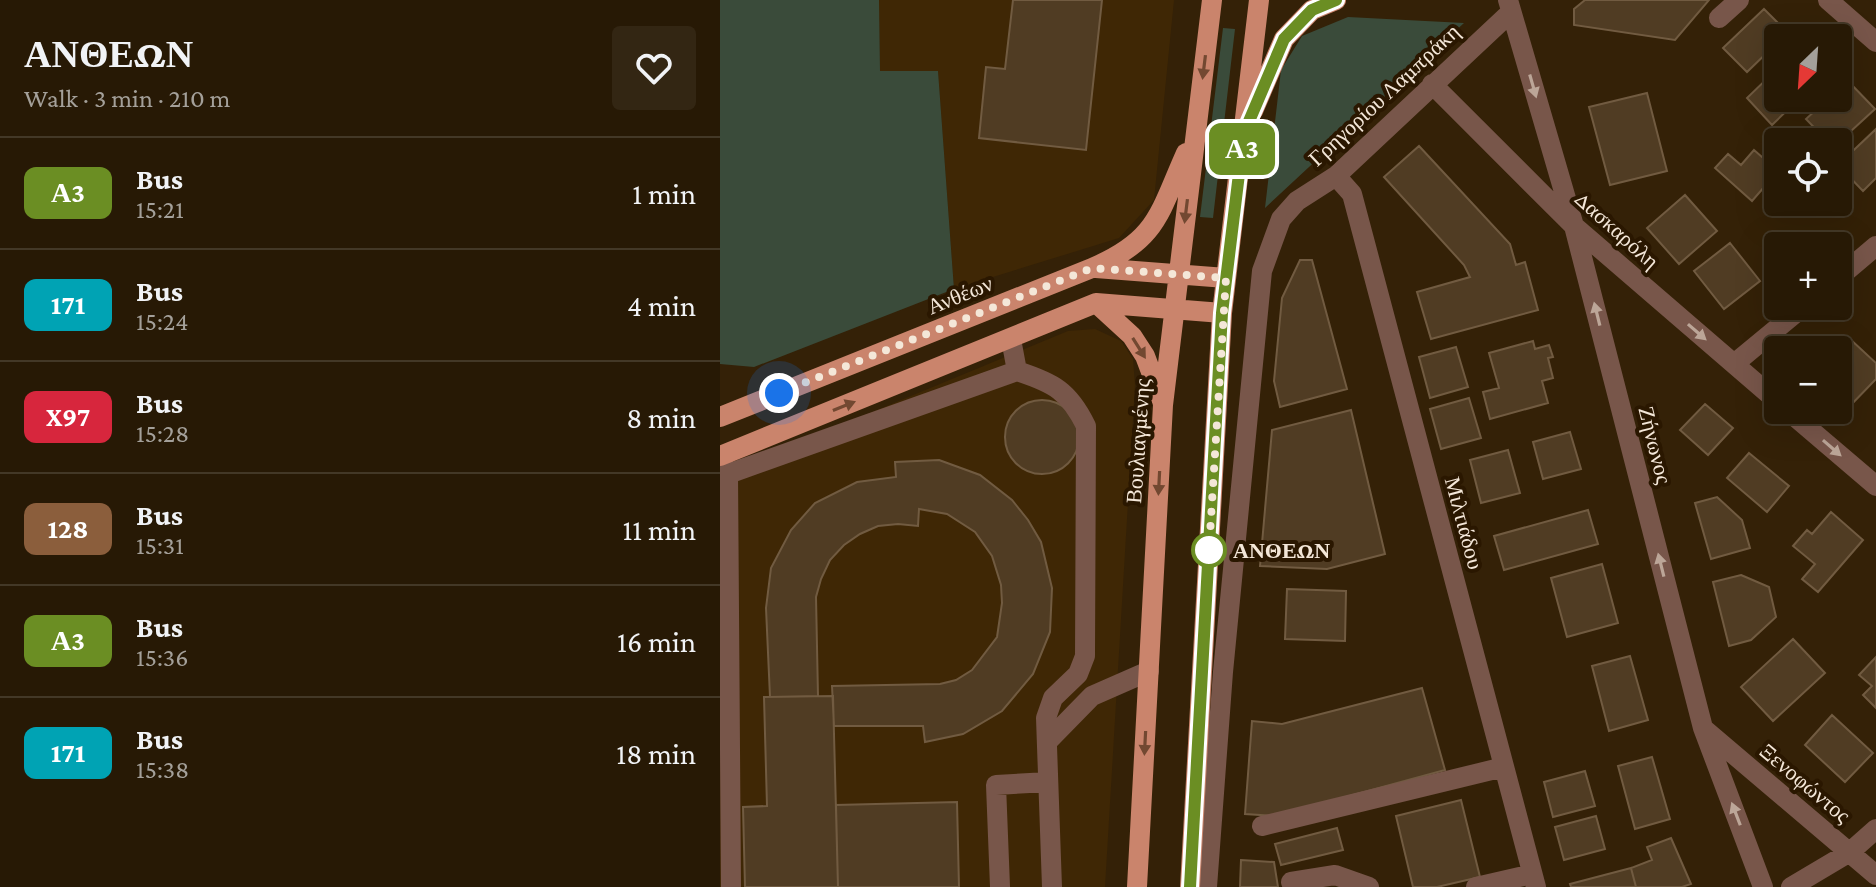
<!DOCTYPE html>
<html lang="en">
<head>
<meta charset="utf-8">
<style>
  body { margin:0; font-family:"Crimson Pro",serif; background:#332613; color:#f1f3f6; height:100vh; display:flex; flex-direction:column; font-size:30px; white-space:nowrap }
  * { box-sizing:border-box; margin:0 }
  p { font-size:26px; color:#a4a09a }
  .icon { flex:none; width:44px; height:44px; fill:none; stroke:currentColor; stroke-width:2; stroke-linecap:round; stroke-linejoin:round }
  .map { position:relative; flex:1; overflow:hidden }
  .drawer { display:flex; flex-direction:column; background:#271905; width:720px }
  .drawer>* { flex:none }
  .badge { padding:0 16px; border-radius:12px; font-size:28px; line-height:52px }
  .needle { width:52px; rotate:205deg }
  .buttons { position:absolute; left:1044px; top:24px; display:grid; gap:16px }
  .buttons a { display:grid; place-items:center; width:88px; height:88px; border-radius:8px; background:#271905; box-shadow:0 8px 32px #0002,0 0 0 2px #433827; font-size:40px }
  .you { position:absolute; width:40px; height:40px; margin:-20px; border:6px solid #fff; border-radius:50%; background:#1a73e8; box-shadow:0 0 0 12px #1a73e833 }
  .map>.badge { position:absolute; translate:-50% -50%; box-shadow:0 0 0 4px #fff }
  .round { display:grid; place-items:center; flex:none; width:84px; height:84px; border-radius:8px; background:#332613 }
  .headline { display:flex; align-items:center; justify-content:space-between; height:136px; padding:0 24px }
  h1 { font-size:38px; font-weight:800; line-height:60px }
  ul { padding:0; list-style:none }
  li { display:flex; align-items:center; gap:24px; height:112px; padding:0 24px; border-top:2px solid #433827 }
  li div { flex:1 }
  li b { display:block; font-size:30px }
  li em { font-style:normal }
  li .badge { min-width:88px; font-weight:700; text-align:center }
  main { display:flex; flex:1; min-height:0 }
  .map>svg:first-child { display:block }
  .built { fill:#3f2705 }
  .green { fill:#3a4b3a }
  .building { fill:#503c23; stroke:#715b41; stroke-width:2 }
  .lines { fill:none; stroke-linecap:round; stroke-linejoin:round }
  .minor { stroke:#78564a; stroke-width:20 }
  .major { stroke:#ca846c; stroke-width:20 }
  .oneway { fill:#724831 }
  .oneway2 { fill:#bca698 }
  .line-casing { stroke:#fff; stroke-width:18 }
  .line { stroke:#6b8e23; stroke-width:12 }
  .walk { stroke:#f4e7d8; stroke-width:8; stroke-dasharray:0 14.4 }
  .stop-dot { fill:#fff; stroke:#6b8e23; stroke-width:4 }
  .labels { text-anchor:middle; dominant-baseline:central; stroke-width:8; stroke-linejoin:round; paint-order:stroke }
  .street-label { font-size:22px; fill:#f4e7d8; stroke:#2a1700 }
  .stop-label { font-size:22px; font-weight:bold; fill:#f4e7d8; stroke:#2a1700; text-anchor:start }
</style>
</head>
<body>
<main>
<section class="drawer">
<div class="headline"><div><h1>ΑΝΘΕΩΝ</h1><p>Walk · 3 min · 210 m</p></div><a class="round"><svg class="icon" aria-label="heart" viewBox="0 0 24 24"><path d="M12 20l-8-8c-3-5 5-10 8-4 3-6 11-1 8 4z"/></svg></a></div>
<ul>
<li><span class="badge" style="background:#6b8e23;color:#fff">Α3</span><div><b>Bus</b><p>15:21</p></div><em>1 min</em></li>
<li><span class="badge" style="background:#00a3b4;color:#fff">171</span><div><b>Bus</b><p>15:24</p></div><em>4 min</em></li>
<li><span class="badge" style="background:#d7263d;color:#fff">X97</span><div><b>Bus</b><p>15:28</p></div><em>8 min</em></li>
<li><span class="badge" style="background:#8b5e3c;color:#fff">128</span><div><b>Bus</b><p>15:31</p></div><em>11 min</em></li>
<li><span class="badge" style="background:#6b8e23;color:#fff">Α3</span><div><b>Bus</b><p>15:36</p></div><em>16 min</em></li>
<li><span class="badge" style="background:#00a3b4;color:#fff">171</span><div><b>Bus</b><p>15:38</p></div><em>18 min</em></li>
</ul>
</section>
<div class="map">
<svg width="1156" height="887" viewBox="0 0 1156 887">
  <rect width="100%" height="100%" fill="#342107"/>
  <path class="built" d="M159,0H454L434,200L399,238L234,289L218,72L160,71Z
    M375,329L401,341L413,359L415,385L385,887H0V475L348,331Z"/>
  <path class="green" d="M0,0H159L160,71H218L234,289L34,367L0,364Z
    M628,17L744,23L545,208L561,70L582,36Z
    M503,28L515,29L493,218L480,217Z"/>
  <path class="building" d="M293,0H382L366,150L259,138L266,67L285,69Z
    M865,0H989L955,40L854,25V9Z
    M1044,9L1068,33L1062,38H1058V42L1027,72L1003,48Z
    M1058,68V98H1080L1052,125L1027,98Z
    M1128,81L1155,109L1118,143L1108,142L1086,119L1109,98H1118V90Z
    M927,93L947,171L890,185L869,107Z
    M1156,129V178L1143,191L1118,165Z
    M699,146L790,244L796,265L805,262L818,310L711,339L697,292L750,277L744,265L664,177Z
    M1034,150L1058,171L1032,201L995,168L1008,154L1021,165Z
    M965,195L997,231L959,264L927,228Z
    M1010,243L1040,281L1004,309L974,271Z
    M580,260H592L627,389L560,407L554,381L562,298Z
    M1130,339L1156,363V379L1127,409L1118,400V352Z
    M813,341L815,349L829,345L833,357L828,358L833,378L822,381L828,403L770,419L763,392L779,388L769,353Z
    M736,347L748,387L710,398L699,357Z
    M749,398L761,438L721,449L710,409Z
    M285 437a37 37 0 1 1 74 0a37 37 0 1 1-74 0Z
    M985,404L1013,428L988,455L960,430Z
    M631,410L665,554L607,569L540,566L552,430Z
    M850,432L861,469L823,479L813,442Z
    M788,450L800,493L761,503L750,460Z
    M1029,453L1069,486L1047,512L1007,478Z
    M219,460L260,475L292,500L308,520L321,542L332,588L330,632L313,674L282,711L243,734L205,742L203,726H114L112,686L220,684L236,680L252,670L277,637L282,603L281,585L272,556L255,532L227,514L199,509L198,526L178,524L158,526L140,534L124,545L110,560L101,579L96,597L98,696L50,697L46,608L51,568L71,530L95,503L137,482L176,477L175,462Z
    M997,497L1022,520L1030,548L991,559L975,503Z
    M868,510L878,544L784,570L774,536Z
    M1111,512L1143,540L1098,592L1082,579L1095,564L1073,546L1087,530L1092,534Z
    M882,564L898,623L847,637L831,578Z
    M1021,575L1049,587L1056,617L1031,640L1009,646L993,582Z
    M567,589L626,591L625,641L565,639Z
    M1073,639L1105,673L1053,721L1021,687Z
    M910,656L928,720L889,731L872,666Z
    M1156,657V708L1143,695L1152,686L1139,675Z
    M702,688L725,770L556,816L525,814L532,721L562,724Z
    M113,696L118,887H25L23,807L47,806L44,697Z
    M1112,715L1153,753L1125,782L1085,745Z
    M932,757L950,819L915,829L898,766Z
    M865,771L875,806L833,817L824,782Z
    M741,800L760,877L717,887H693L676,816Z
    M237,802L239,887H118L116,805Z
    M876,816L885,849L844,860L835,827Z
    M617,828L623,850L561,865L555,844Z
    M951,838L971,884L962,887H916L911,868L932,860L927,847Z
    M521,860L554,862L558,887H520Z
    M911,868L916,887H851L850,884Z"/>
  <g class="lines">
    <path class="minor" d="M788,0L854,226L983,728L1043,887
      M1108,0L1156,42
      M999,18L1019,0
      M712,84L854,226L1058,402
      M616,176L632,194L816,887
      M1118,278L1156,246
      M291,339L297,371
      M1014,364L1084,306
      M1067,410L1156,486
      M3,464L8,474L11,887
      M8,474L297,371C334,383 349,391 366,426L365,656L358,674L333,698L326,718L332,887
      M985,730L1156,875
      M327,742L372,696L429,671
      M542,826L784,767
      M571,882L615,875L649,887
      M280,887L276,785L328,782
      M487,887L503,672L542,271L561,219L577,201L616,176L791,12
      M756,887L812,874
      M1071,887L1130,852L1156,829"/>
    <path class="major" d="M533,111L564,39L592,10L616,0
      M376,268L506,278
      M376,303L412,336L425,356L442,401
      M0,417L372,268C438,240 439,213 466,153
      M0,456L376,303L502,313
      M417,887L443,405L492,0
      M470,887L502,313L539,0"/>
  </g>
  <defs><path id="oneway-solid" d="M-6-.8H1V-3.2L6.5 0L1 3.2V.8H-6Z" transform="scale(2)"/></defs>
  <g class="oneway">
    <use href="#oneway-solid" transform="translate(484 67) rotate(97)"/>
    <use href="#oneway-solid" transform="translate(466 211) rotate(97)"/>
    <use href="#oneway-solid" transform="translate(419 348) rotate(58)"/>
    <use href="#oneway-solid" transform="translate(124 406) rotate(-22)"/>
    <use href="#oneway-solid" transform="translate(439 483) rotate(93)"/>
    <use href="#oneway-solid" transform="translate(425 743) rotate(93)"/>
  </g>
  <g class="oneway2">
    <use href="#oneway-solid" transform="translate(813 86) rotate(74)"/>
    <use href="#oneway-solid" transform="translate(877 314) rotate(-104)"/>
    <use href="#oneway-solid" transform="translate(977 332) rotate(41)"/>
    <use href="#oneway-solid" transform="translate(1112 448) rotate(41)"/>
    <use href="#oneway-solid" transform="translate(941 565) rotate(-104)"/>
    <use href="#oneway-solid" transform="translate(1016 814) rotate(-111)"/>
  </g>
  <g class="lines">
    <defs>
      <path id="line" d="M470,887L502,313L524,133L564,39L592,10L616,0"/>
    </defs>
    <use href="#line" class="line-casing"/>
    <use href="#line" class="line"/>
    <path class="walk" d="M59,393L372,268L506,278L489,550"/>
  </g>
  <circle class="stop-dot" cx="489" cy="550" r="16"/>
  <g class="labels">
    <g class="street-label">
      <text transform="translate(664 95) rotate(-43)">Γρηγορίου Λαμπράκη</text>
      <text transform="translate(897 230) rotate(42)">Δασκαρόλη</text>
      <text transform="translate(240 295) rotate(-22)">Ανθέων</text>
      <text transform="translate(418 441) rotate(-86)">Βουλιαγμένης</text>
      <text transform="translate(935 445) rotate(76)">Ζήνωνος</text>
      <text transform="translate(744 523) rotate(75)">Μιλτιάδου</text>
      <text transform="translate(1085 783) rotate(40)">Ξενοφώντος</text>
    </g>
    <g class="stop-label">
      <text x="513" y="550">ΑΝΘΕΩΝ</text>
    </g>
  </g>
</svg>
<div class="buttons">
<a><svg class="needle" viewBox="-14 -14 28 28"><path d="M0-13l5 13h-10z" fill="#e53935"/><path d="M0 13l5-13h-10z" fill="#a4a09a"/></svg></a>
<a><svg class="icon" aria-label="locate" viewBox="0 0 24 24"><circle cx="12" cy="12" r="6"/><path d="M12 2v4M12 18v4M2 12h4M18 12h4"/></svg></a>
<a>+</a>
<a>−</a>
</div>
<div class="you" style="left:59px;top:393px"></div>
<b class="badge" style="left:522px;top:149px;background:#6b8e23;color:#fff">Α3</b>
</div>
</main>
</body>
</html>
